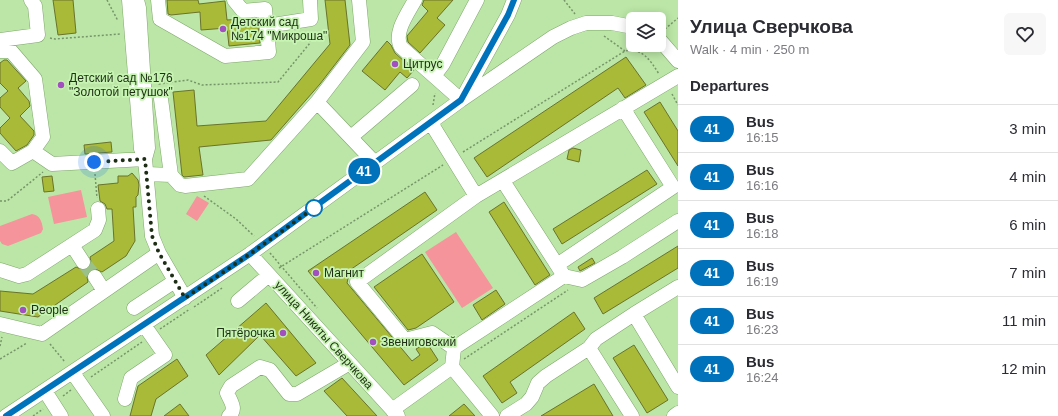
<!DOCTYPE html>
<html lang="en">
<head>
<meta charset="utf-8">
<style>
  body { margin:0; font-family:Helvetica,sans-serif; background:#f7f7f7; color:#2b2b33; height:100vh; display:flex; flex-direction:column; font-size:15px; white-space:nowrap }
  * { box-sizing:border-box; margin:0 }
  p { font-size:13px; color:#7c7c81 }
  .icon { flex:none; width:22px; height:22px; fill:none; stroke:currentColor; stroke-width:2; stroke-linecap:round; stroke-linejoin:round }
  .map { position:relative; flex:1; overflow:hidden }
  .sheet { display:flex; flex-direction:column; background:#fff; width:380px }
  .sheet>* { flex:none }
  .badge { padding:0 8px; border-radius:13px; font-size:14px; line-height:26px }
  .fabs { position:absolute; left:626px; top:12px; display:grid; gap:8px }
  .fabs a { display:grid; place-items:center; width:40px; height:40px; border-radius:6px; background:#fff; box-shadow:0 2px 10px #0003; font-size:20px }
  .you { position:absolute; width:20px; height:20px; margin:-10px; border:3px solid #fff; border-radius:50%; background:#1a73e8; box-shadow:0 0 0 6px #1a73e833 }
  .map>.badge { position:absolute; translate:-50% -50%; box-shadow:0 0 0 2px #fff }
  h2 { padding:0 12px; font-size:15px; line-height:36px }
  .round { display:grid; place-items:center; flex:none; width:42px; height:42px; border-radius:6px; background:#f7f7f7 }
  .headline { display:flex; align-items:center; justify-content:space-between; height:68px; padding:0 12px }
  h1 { font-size:19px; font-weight:600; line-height:30px }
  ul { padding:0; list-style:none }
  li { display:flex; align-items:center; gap:12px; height:48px; padding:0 12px; border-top:1px solid #e1e1e2 }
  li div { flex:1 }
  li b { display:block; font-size:15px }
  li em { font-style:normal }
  li .badge { min-width:44px; font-weight:700; text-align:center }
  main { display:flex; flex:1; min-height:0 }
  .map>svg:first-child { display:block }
  .green { fill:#f5949a }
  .building { fill:#a9b938; stroke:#6a732b }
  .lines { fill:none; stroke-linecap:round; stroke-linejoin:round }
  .minor-tunnel { stroke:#9bc18a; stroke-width:14; stroke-dasharray:14 7; stroke-linecap:butt }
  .minor-casing { stroke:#7ea76a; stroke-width:15 }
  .path { stroke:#769567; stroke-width:1.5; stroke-dasharray:2 2; stroke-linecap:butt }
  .minor { stroke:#fff; stroke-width:14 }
  .line-casing { stroke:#fff; stroke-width:9 }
  .line { stroke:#0072bc; stroke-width:6 }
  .walk { stroke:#1d2e15; stroke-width:4; stroke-dasharray:0 7.2 }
  .poi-dot { fill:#a250c0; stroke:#c7f4b3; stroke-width:1.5 }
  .stop-dot { fill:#fff; stroke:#0072bc; stroke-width:2 }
  .labels { text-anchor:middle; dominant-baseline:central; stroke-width:3.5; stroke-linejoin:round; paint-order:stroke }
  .poi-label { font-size:12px; fill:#1d2e15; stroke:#c7f4b3; text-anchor:start }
  .street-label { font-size:12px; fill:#1d2e15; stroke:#c7f4b3 }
</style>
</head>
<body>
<main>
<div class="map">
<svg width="678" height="416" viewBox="0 0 678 416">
  <rect width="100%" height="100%" fill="#bbe6a7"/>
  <path class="green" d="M81,190L87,217L54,224L48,197Z
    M197,196L209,203L197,221L186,214Z
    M32,214C40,215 42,222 43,229L41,233L8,246L2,244L0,241V226Z
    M456,232L493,288L462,308L425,252Z"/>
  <path class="building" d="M53,0H73L76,33L58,35Z
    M167,0H198L199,4L225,1L227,20L257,18L260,43L229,46L227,28L201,30L200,12L171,15L168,14Z
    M325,0H345L350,45L320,84L271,140L199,147L203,175L184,177L182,175L173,92L194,90L197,126L266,121L330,44Z
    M424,0H453L437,18L445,25L420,53L408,42L407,36L428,11L422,5Z
    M387,41L391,45L395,53L414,70L407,78L400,72L385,90L362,71Z
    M626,57L646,85L625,98L618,88L487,177L474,158Z
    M4,60H7L26,81L18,88L29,101L30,106L20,116L34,131V135L27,145L16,151L0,133V128L10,118L0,107V98L8,91L0,83V63Z
    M660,102L678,131V166L644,112Z
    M111,142L112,152L85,154L84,145Z
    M573,148L581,150L579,162L567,159L569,150Z
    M647,170L657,184L562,244L553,229Z
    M132,173L138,180L139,185L138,195L136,197V207H133L135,241L126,256L102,272L95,269L90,270L87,277L88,282L38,317L0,311V291L33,294L76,267L83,270L88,269L91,262L90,257L114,241L112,209H107L105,204L100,201L98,185L118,183V176H128Z
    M52,176L54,191L44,192L42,177Z
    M425,192L437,210L350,270L347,283L412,361L420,355L416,349L427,343L438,360L404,385L308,271Z
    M504,202L550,275L535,285L489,212Z
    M678,246V268L603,314L594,298Z
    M422,254L454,302L416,328L408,330L374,287Z
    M592,258L595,263L580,271L578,267Z
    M496,290L505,304L482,320L473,305Z
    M266,303L316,363L296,376L260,335L219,375L206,355Z
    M574,312L585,329L510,382L517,393L502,403L483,376Z
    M634,345L668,400L647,413L613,358Z
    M177,359L188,376L156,399L151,416H130L138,386Z
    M342,378L377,416H347L324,391Z
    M594,384L613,416H541Z
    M180,404L189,416H164Z
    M464,404L475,416H449Z"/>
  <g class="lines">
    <path class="minor-tunnel" d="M83,262L95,277"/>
    <defs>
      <path id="minor" d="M129,0L141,149L145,159L148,148L139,8L137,0
        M158,0L160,19L225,56L269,52L265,9L243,11L234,0
        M359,0L363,42L317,102L375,163
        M415,0C408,13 393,33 401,47L461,100
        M267,26L311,19L310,0
        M659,39L678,61
        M0,40L38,35L35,6L31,0
        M0,51H11L35,79L43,137L33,151L12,163L0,151
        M434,76L443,64L477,0
        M463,97L508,15L514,0
        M161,99L171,175
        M431,123L476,196
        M351,137L412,85
        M33,151L52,164L145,159L152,236L159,253L185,298
        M147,174L171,175L180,185L185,186L248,179L317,102
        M503,181L557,265L673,187L623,108
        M72,245L83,262
        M250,254L398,416
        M557,265L564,276L582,280L622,257L678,221
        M0,270L19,276L27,274L95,230L99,220L98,209
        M95,277L104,291
        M678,287L634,314L678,387
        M238,301L269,275
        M134,308L175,281
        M0,324L42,334L159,253
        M454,348L564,276
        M589,348L596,339L634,314
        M452,367L492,416
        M73,373L103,416
        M45,391L61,416
        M125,399L131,378L165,355L144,325
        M392,410L452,367L454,348L432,333L405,340L357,282L476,196L678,76
        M6,416L250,254L461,100L553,37L571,28L586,23H612L633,27
        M229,416C237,409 231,402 227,393L231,386L260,367L270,370L289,394H297L348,364
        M507,416L526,404L532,397L538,383L546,376L589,348L632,416
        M674,416L678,413"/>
    </defs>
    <use href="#minor" class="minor-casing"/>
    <path class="path" d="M107,0L118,21
      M564,0L575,14
      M665,29L678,18
      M604,36L625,51
      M50,38L55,39L120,34
      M156,81L159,84L188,80L202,85L278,82L310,43V31
      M672,94L678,105
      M433,105L435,93
      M463,152L625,51C643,48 650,60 659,74
      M95,174L97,198
      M204,196L236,219L254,236
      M0,201H7L43,172
      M270,253L317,308
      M279,268L443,165
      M194,307L222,288
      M160,329L190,309
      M50,344L65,362
      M0,346L2,337
      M0,359L27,343
      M464,359L568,290
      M91,377L142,342
      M63,396L71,390
      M33,416L43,409"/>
    <use href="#minor" class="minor"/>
  </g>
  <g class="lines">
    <defs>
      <path id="line" d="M6,416L250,254L461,100L508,15L514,0"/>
    </defs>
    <use href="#line" class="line-casing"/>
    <use href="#line" class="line"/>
    <path class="walk" d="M94,162L145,159L152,236L159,253L185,298L250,254L314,208"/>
  </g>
  <g class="poi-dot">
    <circle cx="223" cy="29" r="4"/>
    <circle cx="395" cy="64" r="4"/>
    <circle cx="61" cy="85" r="4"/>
    <circle cx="316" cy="273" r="4"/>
    <circle cx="23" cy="310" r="4"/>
    <circle cx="283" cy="333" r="4"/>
    <circle cx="373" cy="342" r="4"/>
  </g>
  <circle class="stop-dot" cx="314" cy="208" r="8"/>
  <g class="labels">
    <g class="poi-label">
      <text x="231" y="22">Детский сад<tspan x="231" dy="14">№174 "Микроша"</tspan></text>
      <text x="403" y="64">Цитрус</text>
      <text x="69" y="78">Детский сад №176<tspan x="69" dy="14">"Золотой петушок"</tspan></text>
      <text x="324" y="273">Магнит</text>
      <text x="31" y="310">People</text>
      <text x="275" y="333" text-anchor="end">Пятёрочка</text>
      <text x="381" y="342">Звениговский</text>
    </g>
    <g class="street-label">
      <text transform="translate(324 335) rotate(48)">улица Никиты Сверчкова</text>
    </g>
  </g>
</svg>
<div class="fabs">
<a><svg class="icon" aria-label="layers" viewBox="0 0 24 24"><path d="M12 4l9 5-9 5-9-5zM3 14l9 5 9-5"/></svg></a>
</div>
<div class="you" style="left:94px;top:162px"></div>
<b class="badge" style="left:364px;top:171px;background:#0072bc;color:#fff">41</b>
</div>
<section class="sheet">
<div class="headline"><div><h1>Улица Сверчкова</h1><p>Walk · 4 min · 250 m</p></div><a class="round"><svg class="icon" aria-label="heart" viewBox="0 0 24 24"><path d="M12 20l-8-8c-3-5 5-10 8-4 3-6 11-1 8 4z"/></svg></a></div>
<h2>Departures</h2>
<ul>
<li><span class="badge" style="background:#0072bc;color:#fff">41</span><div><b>Bus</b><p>16:15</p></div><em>3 min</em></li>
<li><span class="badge" style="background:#0072bc;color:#fff">41</span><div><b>Bus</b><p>16:16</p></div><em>4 min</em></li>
<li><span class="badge" style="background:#0072bc;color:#fff">41</span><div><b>Bus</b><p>16:18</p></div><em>6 min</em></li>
<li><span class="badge" style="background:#0072bc;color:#fff">41</span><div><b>Bus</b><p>16:19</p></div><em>7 min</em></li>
<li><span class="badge" style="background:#0072bc;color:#fff">41</span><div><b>Bus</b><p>16:23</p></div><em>11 min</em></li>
<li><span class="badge" style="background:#0072bc;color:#fff">41</span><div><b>Bus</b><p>16:24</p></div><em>12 min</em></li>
</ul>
</section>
</main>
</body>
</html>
